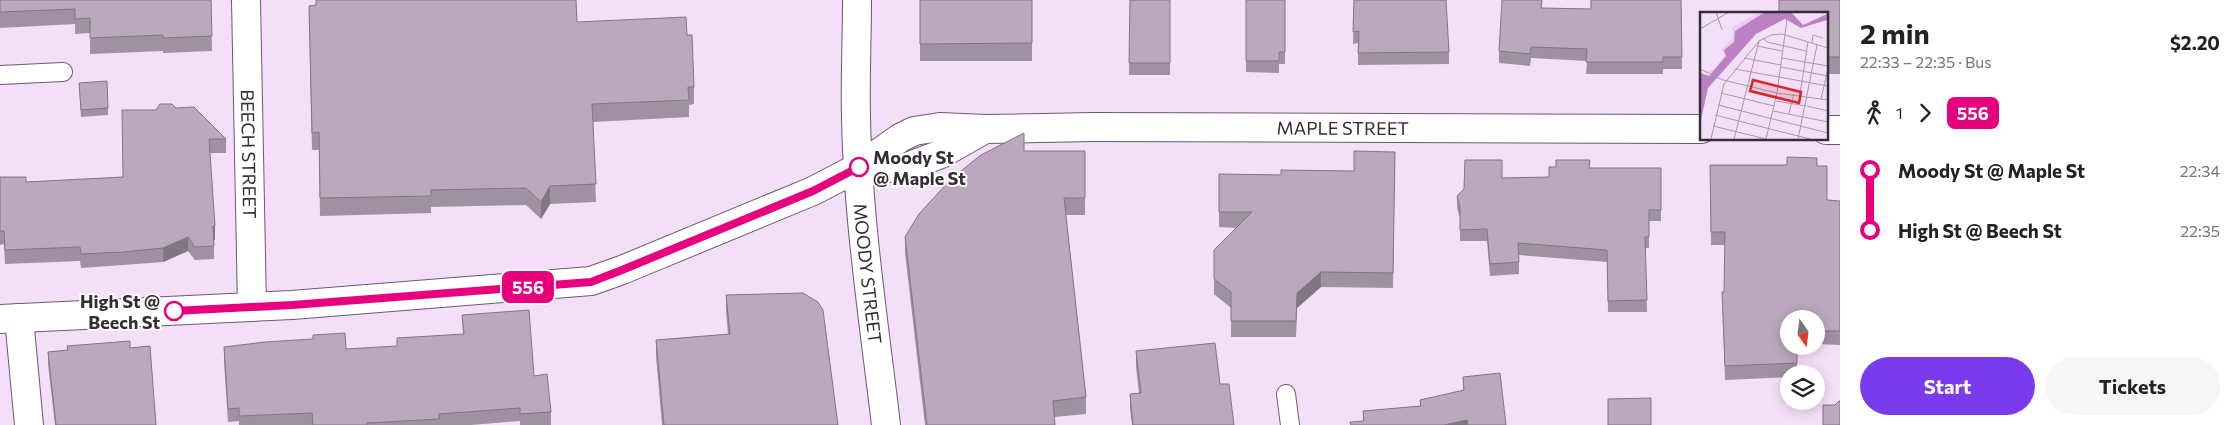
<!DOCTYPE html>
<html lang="en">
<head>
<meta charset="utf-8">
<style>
  body { margin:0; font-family:Commissioner,sans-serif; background:#f6f6f6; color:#222; height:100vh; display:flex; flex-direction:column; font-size:19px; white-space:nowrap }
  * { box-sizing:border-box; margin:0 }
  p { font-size:16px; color:#767676 }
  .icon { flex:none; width:28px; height:28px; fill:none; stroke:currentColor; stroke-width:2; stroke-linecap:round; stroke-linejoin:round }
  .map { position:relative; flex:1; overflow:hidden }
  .drawer { display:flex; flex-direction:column; background:#fff; width:400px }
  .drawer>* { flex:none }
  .badge { padding:0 10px; border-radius:8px; font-size:18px; line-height:32px }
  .needle { width:32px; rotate:166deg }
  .controls { position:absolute; left:1780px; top:310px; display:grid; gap:10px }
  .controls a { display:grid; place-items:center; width:45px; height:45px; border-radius:50%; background:#fff; box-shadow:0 2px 12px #0003; font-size:25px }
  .map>.badge { position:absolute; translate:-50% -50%; box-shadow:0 0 0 2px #fff }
  .legs { display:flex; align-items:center; gap:8px; height:55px; padding:0 20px; font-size:16px }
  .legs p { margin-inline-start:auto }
  .headline { display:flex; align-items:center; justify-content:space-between; height:85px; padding:0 20px }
  h1 { font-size:28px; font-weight:700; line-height:38px }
  .primary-button { display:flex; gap:10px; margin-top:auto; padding:10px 20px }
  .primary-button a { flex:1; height:58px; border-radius:30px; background:#7c3aed; color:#fff; font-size:20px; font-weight:700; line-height:58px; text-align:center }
  .primary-button a+a { background:#f6f6f6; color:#222 }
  ul { padding:0 20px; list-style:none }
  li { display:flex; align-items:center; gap:18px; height:60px; font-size:19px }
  li i { display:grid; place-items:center; width:8px; height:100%; margin:0 6px; background:currentColor }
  li i::after { content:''; width:12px; height:12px; margin:-6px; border:4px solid; border-radius:50%; background:#fff }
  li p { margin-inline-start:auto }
  li:first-child i { background:linear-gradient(#0000 50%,currentColor 0) }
  li:last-child i { background:linear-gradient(currentColor 50%,#0000 0) }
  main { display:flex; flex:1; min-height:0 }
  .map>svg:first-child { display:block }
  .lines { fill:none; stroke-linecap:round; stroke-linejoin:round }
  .service-casing { stroke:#6c596f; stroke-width:20 }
  .minor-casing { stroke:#6c596f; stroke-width:30 }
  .tertiary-casing { stroke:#6c596f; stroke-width:30 }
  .secondary-casing { stroke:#6c596f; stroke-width:30 }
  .primary-casing { stroke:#6c596f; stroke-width:30 }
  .service { stroke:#fff; stroke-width:18 }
  .minor { stroke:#fff; stroke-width:28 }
  .tertiary { stroke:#fff; stroke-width:28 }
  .secondary { stroke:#fff; stroke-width:28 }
  .primary { stroke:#fff; stroke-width:28 }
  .wall { fill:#a190a3 }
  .shaded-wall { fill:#837585 }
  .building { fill:#bba7be; stroke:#837585 }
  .line-1-casing { stroke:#fff; stroke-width:11 }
  .line-1 { stroke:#e6007e; stroke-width:8 }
  .stop-1-dot { fill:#fff; stroke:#e6007e; stroke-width:2.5 }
  .labels { text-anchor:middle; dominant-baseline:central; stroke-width:4; stroke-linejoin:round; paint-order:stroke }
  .street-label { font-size:18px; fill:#352d36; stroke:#fff }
  .stop-label { font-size:18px; font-weight:bold; fill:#352d36; stroke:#fff; text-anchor:start }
  .inset-road { fill:none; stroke:#a898aa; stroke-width:1 }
  .view { fill:#d62828; fill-opacity:0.15; stroke:#d62828; stroke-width:2.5 }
  .inset-edge { fill:none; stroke:#352d36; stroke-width:2.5 }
</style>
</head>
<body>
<main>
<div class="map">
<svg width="1840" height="425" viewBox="0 0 1840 425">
  <rect width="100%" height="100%" fill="#f4dff8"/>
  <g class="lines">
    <defs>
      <path id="service" d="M0,75L63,72
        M1286,394L1290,425"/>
      <g id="minor">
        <path id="s1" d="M246,0L252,307"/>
        <path d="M19,318L29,425"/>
      </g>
      <g id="tertiary">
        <path d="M1826,130H1840"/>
        <path id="s2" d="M859,167L900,138L914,131L940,127L985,129L1094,127L1701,129"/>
        <path d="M859,167L904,168L941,154L985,129"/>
      </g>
      <path id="secondary" d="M0,319L292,305L591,281L622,270L813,191L859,167"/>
      <g id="primary">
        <path id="s3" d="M857,0C857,39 855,79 856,118C858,220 874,323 886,425"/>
      </g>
    </defs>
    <use href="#service" class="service-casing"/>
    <use href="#minor" class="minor-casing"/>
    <use href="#tertiary" class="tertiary-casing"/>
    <use href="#secondary" class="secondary-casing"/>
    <use href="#primary" class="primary-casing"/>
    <use href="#service" class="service"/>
    <use href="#minor" class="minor"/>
    <use href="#tertiary" class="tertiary"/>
    <use href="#secondary" class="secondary"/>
    <use href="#primary" class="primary"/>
  </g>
  <path class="wall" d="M0,0H211L212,51L163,53V51L90,54V33L75,34V24L0,28Z
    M316,0H576L577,22L687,35L694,87V104L689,105V117L593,122L596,202L550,204L541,219L526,205L431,207V213L320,216L319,150H312L309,23V6L316,5Z
    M920,0H1032V61H920Z
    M1130,0H1170V75H1129Z
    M1246,0H1285V64H1279V73L1246,72Z
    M1354,0L1449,52V64L1358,65V43L1353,44Z
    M1542,0V8L1591,9L1681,0L1682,69H1663V74H1586L1587,61L1531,58L1530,66L1499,63V51Z
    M1840,0V74H1826V14Z
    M79,83L108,108V115L81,117Z
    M176,108L226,139V153H210L215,240H214V259L195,260L188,251L163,262L123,265L81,268L80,261L5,264L4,244L0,245V177L26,182L123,177L156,110Z
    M1085,151V215H1066L1086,397V414L1054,417L1055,425H925L905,253V237Z
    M1395,152L1393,288L1321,287L1297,308L1296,337H1231V308L1214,294V250L1237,228L1219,227V174L1281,175L1354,171Z
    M1710,165L1817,166L1827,200L1840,201V345L1816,344V319H1789L1797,363V374H1789V377L1725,380L1722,292H1724L1725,245H1711Z
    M1590,168H1661V221H1649V248H1645L1647,312H1608L1607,262L1519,255V274L1490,276L1487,241H1460V218L1457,208V196L1502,178L1549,177Z
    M726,295L838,425H662L656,356V340L728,334L726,311Z
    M462,315L534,376L551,412V425H520V421L471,425H239V421L228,422L224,361V347L346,349L397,346L463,334Z
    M67,346L130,348L156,425H55L48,364V352L67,350Z
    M1136,351L1220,384L1234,425H1132L1130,409V394L1139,393L1136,367Z
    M1463,377L1506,425H1350L1363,421V411L1420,406V400L1463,391Z"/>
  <path class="shaded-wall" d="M550,186V204L541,219V202Z
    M213,226H215V240H213Z
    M188,237V251L163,262V248Z
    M1321,272V287L1297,308L1296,337L1297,293Z
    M1467,420V425H1444Z"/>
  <path class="building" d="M0,0H211L212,36L163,38V35L90,38V18L75,19V9L0,12Z
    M316,0H576L577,22L686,17L687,35H692L694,87H688L689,100L592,104L596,184L550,186L541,202L526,188L431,190V196L320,198L319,132L312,133L309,6L316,5Z
    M920,0H1032V43L920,44Z
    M1130,0H1170V63H1129Z
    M1246,0H1285V52H1279V61H1246Z
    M1354,0H1446L1449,52L1358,53L1359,31L1353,32Z
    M1502,0H1542L1541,8L1591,9V0H1681L1682,57H1663V62H1586L1587,49L1531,47L1530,54L1499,51Z
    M1779,0H1840V57H1826V14H1779Z
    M107,81L108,108L81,110L79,83Z
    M160,104H172L176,108L194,107L226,139H209L215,226H213L214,246L195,247L188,237L163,248L123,252L81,254L80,247L5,250L4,231H0V177H26V182L123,177L122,110H156Z
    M1024,133V151H1085V198H1064L1086,397L1053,401L1055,425H927L905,237L919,214L951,179L981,155Z
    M1354,151L1395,152L1393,273L1321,272L1297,293L1296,321H1231V292L1214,279V250L1252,212H1219V174L1281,175V170L1354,171Z
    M1787,157L1817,158V166H1827V200L1840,201V331H1816V319H1789V346H1797V363L1725,366L1722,292H1724L1725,232H1711L1710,165H1787Z
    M1465,160H1502V178L1549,177V167H1556V160H1590L1589,168H1661V210H1649V237H1645L1647,300L1608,301L1607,250L1518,243L1519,262L1490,264L1487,229L1460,230V207L1457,196L1464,189Z
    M803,293L818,302L823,310L838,425H664L656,340L730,334L726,295Z
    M529,310L534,376L547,374L551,412L520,414V408L439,414V419L367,423V425H313L312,413L239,416V408L228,409L224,347L265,342L313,339V335L345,333L346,349L397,346V338L464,334L462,315Z
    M130,341V348L150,346L156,425H56L48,352L68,350L67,346Z
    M1215,343L1220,384H1229L1234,425H1133L1130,394L1141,393L1136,351Z
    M1500,373L1506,425H1468L1467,420L1444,425H1351L1350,422L1364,421L1363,411L1421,406L1420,400L1464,390L1463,377Z
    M1651,398V425H1608V399Z
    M1839,401H1840V425H1823V405H1835Z"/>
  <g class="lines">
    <defs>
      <path id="line-1" d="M174,311L292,305L591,282L622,270L813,191L859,167"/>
    </defs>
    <use href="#line-1" class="line-1-casing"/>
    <use href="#line-1" class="line-1"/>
  </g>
  <g class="stop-1-dot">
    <circle cx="859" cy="167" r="9"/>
    <circle cx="174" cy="311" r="9"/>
  </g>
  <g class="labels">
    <g class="street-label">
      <text stroke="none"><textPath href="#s2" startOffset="495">MAPLE STREET</textPath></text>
      <text stroke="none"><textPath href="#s1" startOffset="154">BEECH STREET</textPath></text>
      <text stroke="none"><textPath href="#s3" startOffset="274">MOODY STREET</textPath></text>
    </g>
    <g class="stop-label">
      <text x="873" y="157">Moody St<tspan x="873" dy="21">@ Maple St</tspan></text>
      <text x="160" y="301" text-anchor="end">High St @<tspan x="160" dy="21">Beech St</tspan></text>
    </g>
  </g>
  <g transform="translate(1700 12)">
    <rect width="128" height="128" fill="#f4dff8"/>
    <path d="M58,0H65L35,19L34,30L24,38L26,43L25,45L11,62L7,59L14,57L25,43L21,37L33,26L32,16Z" fill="#f1c8f7"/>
    <path d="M65,0H91L103,13L127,2V8L101,16L85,7L56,22L8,76L0,112V61L9,64L26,44L24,38L34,30L35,19Z" fill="#ba82c3"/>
    <path class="inset-road" d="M16,0L22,18M0,17L29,0M63,26L67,30L106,39M112,31L113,23L123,26M57,34L82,39M44,46L81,53M82,46L128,54M81,55L128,64M0,57L23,68L77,81M35,57L128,74M21,81L74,94M77,81L128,88M100,82L108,30M121,87L128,57M76,89L106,94M18,93L128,121M107,94L128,99M73,99L128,110M89,101L94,82M15,103L110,127M13,114L66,127M11,127L24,72L59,29L71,23L82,22L128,36M34,127L59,29M66,127L77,81L88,0M98,127L117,33"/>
    <path class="view" d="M53,68L101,80L99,91L50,79Z"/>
    <rect width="128" height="128" class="inset-edge"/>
  </g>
</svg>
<div class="controls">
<a><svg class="needle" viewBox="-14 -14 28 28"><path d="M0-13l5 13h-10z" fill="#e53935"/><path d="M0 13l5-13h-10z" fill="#767676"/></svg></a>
<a><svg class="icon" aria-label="layers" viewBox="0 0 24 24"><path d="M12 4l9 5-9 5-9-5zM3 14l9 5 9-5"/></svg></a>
</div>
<b class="badge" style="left:528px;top:287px;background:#e6007e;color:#fff">556</b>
</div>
<section class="drawer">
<div class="headline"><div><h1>2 min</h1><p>22:33 – 22:35 · Bus</p></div><b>$2.20</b></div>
<div class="legs"><svg class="icon" aria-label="walk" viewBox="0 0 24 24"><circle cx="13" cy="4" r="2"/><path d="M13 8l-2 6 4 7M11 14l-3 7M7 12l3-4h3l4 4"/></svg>1<svg class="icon" aria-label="forward" viewBox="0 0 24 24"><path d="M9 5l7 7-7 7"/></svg><b class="badge" style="background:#e6007e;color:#fff">556</b></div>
<ul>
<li><i style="color:#e6007e"></i><b>Moody St @ Maple St</b><p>22:34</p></li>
<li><i style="color:#e6007e"></i><b>High St @ Beech St</b><p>22:35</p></li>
</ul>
<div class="primary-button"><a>Start</a><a>Tickets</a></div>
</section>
</main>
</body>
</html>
